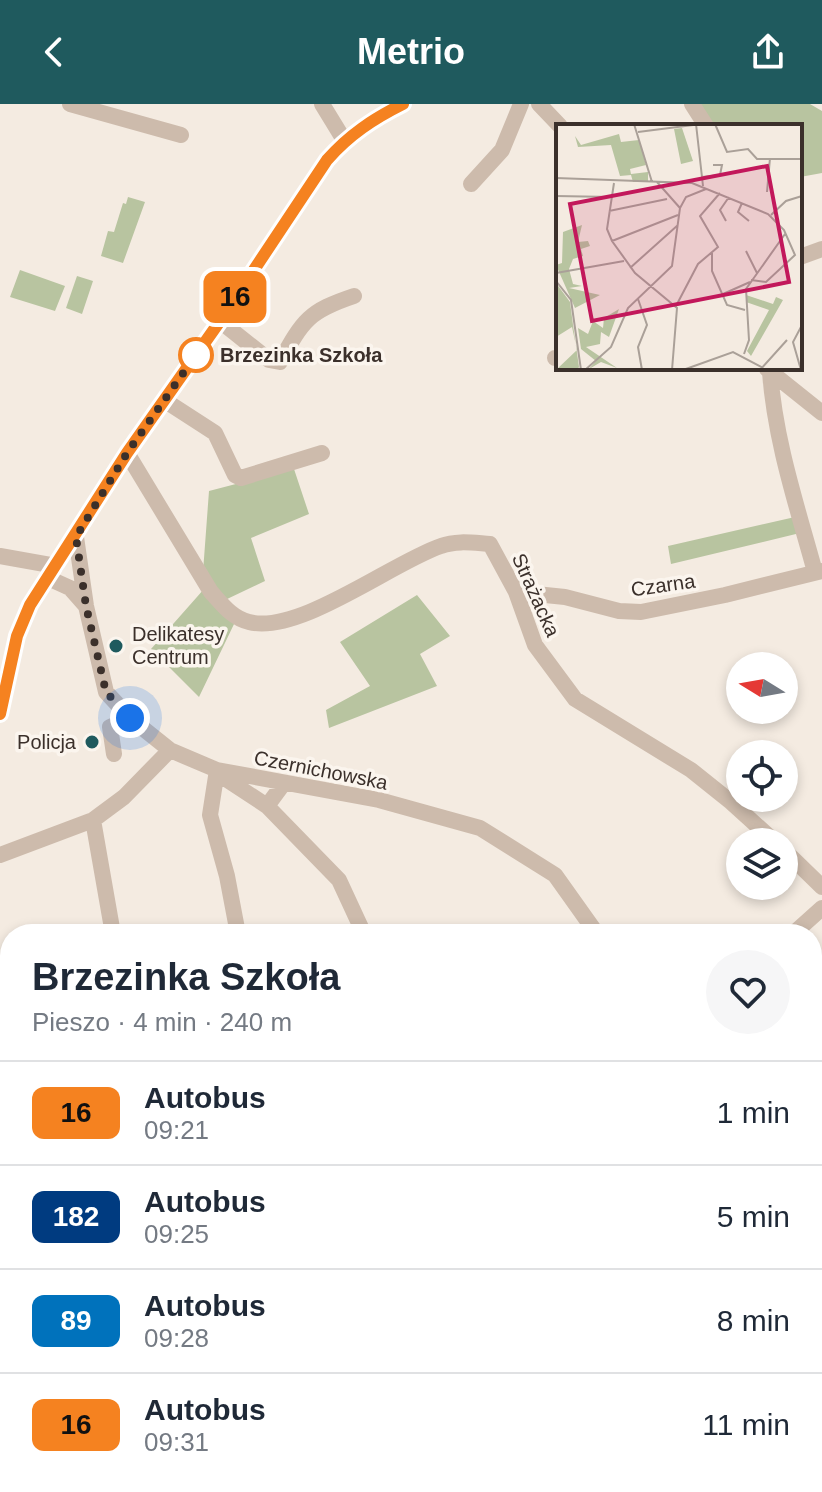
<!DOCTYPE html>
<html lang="pl">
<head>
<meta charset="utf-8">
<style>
  body { margin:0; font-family:Arial,sans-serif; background:#f6f6f7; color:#1f2937; height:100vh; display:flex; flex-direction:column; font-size:30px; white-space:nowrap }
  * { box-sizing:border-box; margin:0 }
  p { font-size:26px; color:#747a83 }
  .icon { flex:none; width:44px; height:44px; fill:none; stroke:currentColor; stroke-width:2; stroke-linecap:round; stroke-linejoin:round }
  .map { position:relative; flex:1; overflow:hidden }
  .sheet { position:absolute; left:0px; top:820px; width:822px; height:568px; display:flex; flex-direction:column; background:#fff; border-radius:32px 32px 0 0; box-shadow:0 4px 12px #0003 }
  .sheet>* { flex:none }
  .badge { padding:0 16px; border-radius:12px; font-size:28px; line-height:52px }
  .needle { width:52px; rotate:281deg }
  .tools { position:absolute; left:726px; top:548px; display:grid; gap:16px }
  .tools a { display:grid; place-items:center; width:72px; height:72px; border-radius:50%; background:#fff; box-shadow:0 4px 12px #0003; font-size:40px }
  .you { position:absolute; width:40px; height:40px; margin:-20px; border:6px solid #fff; border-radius:50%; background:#1a73e8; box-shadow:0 0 0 12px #1a73e833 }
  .map>.badge { position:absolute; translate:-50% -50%; box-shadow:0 0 0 4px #fff }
  .round { display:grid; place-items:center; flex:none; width:84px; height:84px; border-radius:42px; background:#f6f6f7 }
  .summary { display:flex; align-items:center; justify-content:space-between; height:136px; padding:0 32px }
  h1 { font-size:38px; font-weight:800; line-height:60px }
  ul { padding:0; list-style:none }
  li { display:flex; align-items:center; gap:24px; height:104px; padding:0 32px; border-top:2px solid #e0e1e3 }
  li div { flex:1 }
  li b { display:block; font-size:30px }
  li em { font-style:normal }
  li .badge { min-width:88px; font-weight:700; text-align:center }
  header { display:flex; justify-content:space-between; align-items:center; height:104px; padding:0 32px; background:#1f5a5e; color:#fff; font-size:36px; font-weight:800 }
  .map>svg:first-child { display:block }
  .green { fill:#b8c4a0 }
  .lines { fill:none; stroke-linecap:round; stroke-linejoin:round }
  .minor { stroke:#cdbbac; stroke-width:16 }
  .line-casing { stroke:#fff; stroke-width:18 }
  .line { stroke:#f58220; stroke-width:12 }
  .walk { stroke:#3b302b; stroke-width:8; stroke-dasharray:0 14.4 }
  .stop-dot { fill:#fff; stroke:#f58220; stroke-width:4 }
  .poi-dot { fill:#1f5a5e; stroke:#fbf5ee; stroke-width:3 }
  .labels { text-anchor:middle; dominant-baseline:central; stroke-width:7; stroke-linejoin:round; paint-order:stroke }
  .stop-label { font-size:20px; font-weight:bold; fill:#3b302b; stroke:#fbf5ee; text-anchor:start }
  .street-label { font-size:20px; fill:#3b302b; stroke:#fbf5ee }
  .poi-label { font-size:20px; fill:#3b302b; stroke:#fbf5ee; text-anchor:start }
  .inset-road { fill:none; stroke:#aaa098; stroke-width:2 }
  .view { fill:#c2185b; fill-opacity:0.15; stroke:#c2185b; stroke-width:4 }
  .inset-edge { fill:none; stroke:#3b302b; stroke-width:4 }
</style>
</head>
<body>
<header><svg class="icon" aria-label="back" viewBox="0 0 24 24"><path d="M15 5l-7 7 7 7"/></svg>Metrio<svg class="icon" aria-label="share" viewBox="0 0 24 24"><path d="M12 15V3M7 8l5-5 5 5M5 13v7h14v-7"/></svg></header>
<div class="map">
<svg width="822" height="1388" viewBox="0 0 822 1388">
  <rect width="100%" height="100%" fill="#f4ebe1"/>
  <path class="green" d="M700,0H810L822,7V69L800,73V22H713Z
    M128,93L145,98L123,159L101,152L108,127L114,128L123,99L126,100Z
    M20,166L65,182L55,207L10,193Z
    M77,172L93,177L82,210L66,204Z
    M294,365L309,410L251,434L265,477L225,496L203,468L209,387Z
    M795,413L800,429L671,460L668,442Z
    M204,485L235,518L199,593L151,545Z
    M417,491L450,532L420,550L437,582L329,624L326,606L370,582L340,538Z
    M822,1085V1127L812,1140V1096Z
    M10,1113V1219L0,1217V1157Z
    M812,1214L822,1220V1305L812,1278Z
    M171,1378H236L237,1385L273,1380L274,1378H373L375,1388H172Z
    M612,1378H665L667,1388H612Z"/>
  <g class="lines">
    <path class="minor" d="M70,0L181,31
      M322,0L344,36
      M539,0L560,22
      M692,0L706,22
      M471,80L502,46L521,0
      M800,153L822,145
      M220,217L269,256L280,258C303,216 309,207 354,192
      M555,254H558
      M767,265L822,309
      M770,268C775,337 797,402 815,468
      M164,296L215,329L235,371L241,374L322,349
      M127,349L211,488C222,500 232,514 249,518C299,531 393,458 441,442C457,436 474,439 490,440L516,488L535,541L575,595L691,666L731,698L775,738
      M76,433L86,502L106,588L130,614L170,646L217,666L379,696L480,724L555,771L597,830
      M0,452L56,462
      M48,474L70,484L85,501
      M516,488L565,493L619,507L641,508L725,491L822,467
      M0,610L17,532L30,501L127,349L220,217L327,56C349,31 373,15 403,0
      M114,650L110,623L130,614
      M217,666L210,711L227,772L238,830
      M220,671L267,702
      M284,679L267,702L339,776L364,830
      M93,716L113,830
      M784,746L822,783
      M0,751L93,716L124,693L170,646
      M793,830L822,804
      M812,1036L822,1035
      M0,1131L8,1092
      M812,1153L822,1162
      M389,1378L390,1388
      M458,1388L460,1378"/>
  </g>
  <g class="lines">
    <defs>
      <path id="line" d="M0,610L17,532L30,501L127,349L220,217L327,56C349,31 373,15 403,0"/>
    </defs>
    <use href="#line" class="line-casing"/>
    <use href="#line" class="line"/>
    <path class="walk" d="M130,614L106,588L86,502L76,433L127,349L196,251"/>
  </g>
  <circle class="stop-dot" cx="196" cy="251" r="16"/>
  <g class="poi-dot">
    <circle cx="116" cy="542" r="8"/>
    <circle cx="92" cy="638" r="8"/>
  </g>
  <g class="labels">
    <g class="stop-label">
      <text x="220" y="251">Brzezinka Szkoła</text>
    </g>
    <g class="street-label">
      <text transform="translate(663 481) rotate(-8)">Czarna</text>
      <text transform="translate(536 491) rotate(66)">Strażacka</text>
      <text transform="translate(321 666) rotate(11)">Czernichowska</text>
    </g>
    <g class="poi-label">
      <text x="132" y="530">Delikatesy<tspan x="132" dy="23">Centrum</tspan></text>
      <text x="76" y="638" text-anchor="end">Policja</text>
    </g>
  </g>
  <g transform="translate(556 20)">
    <rect width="246" height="246" fill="#f4ebe1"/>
    <path d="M126,4L137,37L125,40L118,5ZM63,10L65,18L83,16L90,41L74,45L75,50L92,48V57L77,58L75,51L64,52L55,21L22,23L19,12L25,21ZM26,101L22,118L32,117L34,122L25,125L27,132L17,135L13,145L17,160L26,162L13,164L44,171L19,184L0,141L6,139L7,108ZM0,159L14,178L17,201L23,243L21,246H0L21,226L16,203L0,213ZM190,171L217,180L220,173L227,176L195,232L191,227L213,186L190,178ZM63,185L53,213L45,208L44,220L30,223L61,244L45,238L33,245L40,237L25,225L22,204L32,210L37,197L47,204L48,194Z" fill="#b8c4a0"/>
    <path class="inset-road" d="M40,0H67M78,0L96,58M140,0L147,62M159,0L171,28L192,25L201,35H246M82,8L145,0M146,53L164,51L166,41H157M0,54L136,59L212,90L228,106L239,131L210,158L195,156M101,58L124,84M58,59L51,105L56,117L79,149L121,184L116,246M211,68L214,34M0,72L56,73M186,79L182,88L193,97M53,87L111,75M215,91L230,77L246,72M170,97L164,86L173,73M56,117L122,91M190,127L201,149M156,129V147L171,181L189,186M74,144L122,101M0,149L68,137M0,157L15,176L25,246M167,170L194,158M82,175L91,201L82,223L86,246M120,182L142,140L162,123L144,92L164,69M188,230L193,216L190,165L229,110M29,246L55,223L72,184L116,142L124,84L130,73L150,65M127,246L177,228L211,246M204,246L231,216M245,246L237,218L246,201"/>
    <path class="view" d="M211,42L233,158L36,197L14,80Z"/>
    <rect width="246" height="246" class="inset-edge"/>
  </g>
</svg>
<div class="tools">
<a><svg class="needle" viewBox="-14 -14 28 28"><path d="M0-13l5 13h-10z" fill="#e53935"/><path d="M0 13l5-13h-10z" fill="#747a83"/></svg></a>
<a><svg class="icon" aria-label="locate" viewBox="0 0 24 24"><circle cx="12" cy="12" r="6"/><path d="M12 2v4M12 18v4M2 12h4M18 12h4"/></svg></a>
<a><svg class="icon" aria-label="layers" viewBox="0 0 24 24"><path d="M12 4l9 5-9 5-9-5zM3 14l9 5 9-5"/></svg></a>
</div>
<div class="you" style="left:130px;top:614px"></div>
<b class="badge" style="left:235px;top:193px;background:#f58220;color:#111">16</b>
<section class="sheet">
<div class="summary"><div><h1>Brzezinka Szkoła</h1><p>Pieszo · 4 min · 240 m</p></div><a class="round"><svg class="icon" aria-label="heart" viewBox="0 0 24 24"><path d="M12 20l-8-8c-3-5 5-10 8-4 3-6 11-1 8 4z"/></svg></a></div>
<ul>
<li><span class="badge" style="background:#f58220;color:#111">16</span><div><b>Autobus</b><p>09:21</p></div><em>1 min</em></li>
<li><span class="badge" style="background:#003b80;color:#fff">182</span><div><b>Autobus</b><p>09:25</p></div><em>5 min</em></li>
<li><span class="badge" style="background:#0072bc;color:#fff">89</span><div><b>Autobus</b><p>09:28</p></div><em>8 min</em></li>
<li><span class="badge" style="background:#f58220;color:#111">16</span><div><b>Autobus</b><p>09:31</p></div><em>11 min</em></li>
</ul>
</section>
</div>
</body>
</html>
